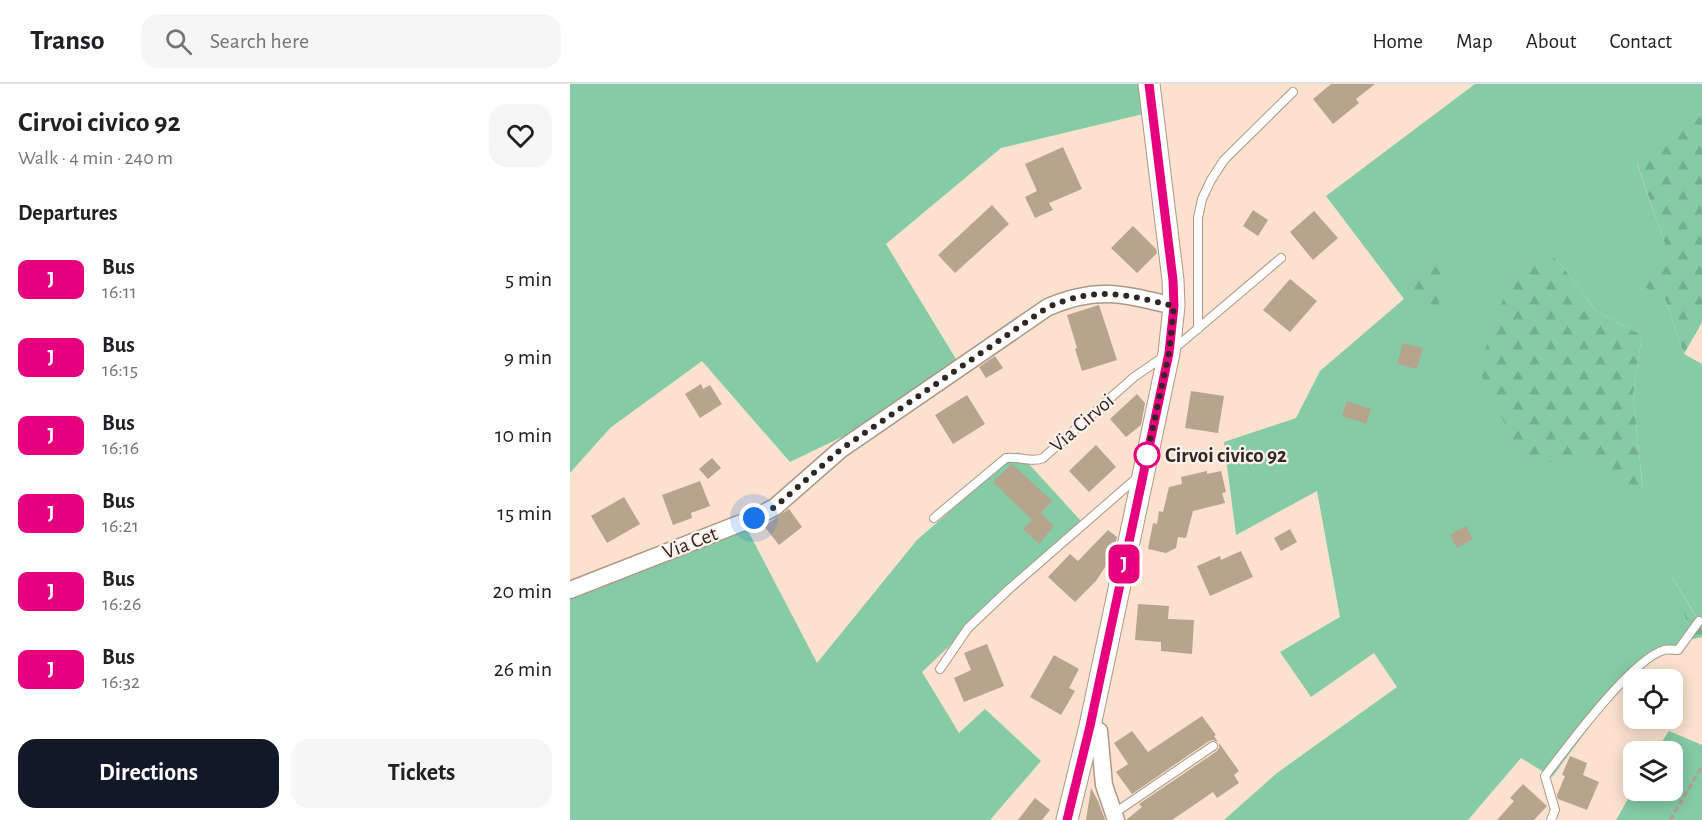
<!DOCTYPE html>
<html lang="en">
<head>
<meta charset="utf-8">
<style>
  body { margin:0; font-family:"Alegreya Sans",sans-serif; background:#f6f6f6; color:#202124; height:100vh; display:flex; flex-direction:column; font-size:22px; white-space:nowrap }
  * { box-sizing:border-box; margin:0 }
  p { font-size:20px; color:#757577 }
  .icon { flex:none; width:33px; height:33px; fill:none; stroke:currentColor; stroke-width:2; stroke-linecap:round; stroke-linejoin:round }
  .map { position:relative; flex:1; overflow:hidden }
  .sheet { display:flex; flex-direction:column; background:#fff; width:570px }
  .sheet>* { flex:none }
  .badge { padding:0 12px; border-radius:9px; font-size:21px; line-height:39px }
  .tools { position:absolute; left:1053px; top:585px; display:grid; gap:12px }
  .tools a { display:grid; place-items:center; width:60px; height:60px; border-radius:12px; background:#fff; box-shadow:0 3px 15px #0003; font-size:30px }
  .you { position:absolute; width:30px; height:30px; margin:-15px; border:4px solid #fff; border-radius:50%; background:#1a73e8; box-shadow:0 0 0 9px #1a73e833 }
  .map>.badge { position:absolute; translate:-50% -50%; box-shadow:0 0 0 3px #fff }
  h2 { padding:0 18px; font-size:22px; line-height:54px }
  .round { display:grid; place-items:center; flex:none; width:63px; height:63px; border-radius:18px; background:#f6f6f6 }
  .summary { display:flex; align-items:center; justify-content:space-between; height:102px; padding:0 18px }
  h1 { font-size:28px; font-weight:600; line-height:45px }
  .cta { display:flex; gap:12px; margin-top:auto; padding:12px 18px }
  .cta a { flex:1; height:69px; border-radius:18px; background:#111827; color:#fff; font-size:24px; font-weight:600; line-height:69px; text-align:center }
  .cta a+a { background:#f6f6f6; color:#202124 }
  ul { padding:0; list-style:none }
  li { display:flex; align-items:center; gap:18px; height:78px; padding:0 18px }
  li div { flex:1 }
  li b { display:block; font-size:22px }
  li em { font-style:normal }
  li .badge { min-width:66px; font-weight:700; text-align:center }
  header { display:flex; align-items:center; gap:36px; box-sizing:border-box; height:84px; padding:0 30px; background:#fff; border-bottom:2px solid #e0e0e0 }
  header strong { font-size:28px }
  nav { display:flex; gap:33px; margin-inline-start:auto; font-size:21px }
  .search { width:420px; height:54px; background:#f6f6f6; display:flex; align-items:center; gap:15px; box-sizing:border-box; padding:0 21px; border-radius:18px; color:#757577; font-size:22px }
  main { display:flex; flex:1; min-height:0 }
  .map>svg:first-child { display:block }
  .green { fill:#84cba6; fill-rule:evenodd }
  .forest { fill:url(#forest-firs) }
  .building { fill:#b7a48d }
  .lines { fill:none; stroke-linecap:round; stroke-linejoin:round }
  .service-casing { stroke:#af9785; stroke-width:10 }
  .minor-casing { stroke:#af9785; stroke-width:19 }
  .tertiary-casing { stroke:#af9785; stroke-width:23 }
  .path { stroke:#b39f90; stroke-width:3; stroke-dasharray:6 3; stroke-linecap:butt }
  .service { stroke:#fff; stroke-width:8 }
  .minor { stroke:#fff; stroke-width:16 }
  .tertiary { stroke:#fff; stroke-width:21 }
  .line-casing { stroke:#fff; stroke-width:14 }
  .line { stroke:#e6007e; stroke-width:9 }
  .walk { stroke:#312720; stroke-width:6; stroke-dasharray:0 10.8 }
  .stop-dot { fill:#fff; stroke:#e6007e; stroke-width:3 }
  .labels { text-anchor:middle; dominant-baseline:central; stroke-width:4.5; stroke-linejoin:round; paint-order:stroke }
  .street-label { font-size:21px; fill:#312720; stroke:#fcf1ea }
  .stop-label { font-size:21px; font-weight:bold; fill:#312720; stroke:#fcf1ea; text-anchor:start }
</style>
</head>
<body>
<header>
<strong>Transo</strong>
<div class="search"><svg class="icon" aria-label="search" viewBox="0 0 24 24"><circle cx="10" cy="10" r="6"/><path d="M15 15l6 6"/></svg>Search here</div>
<nav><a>Home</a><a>Map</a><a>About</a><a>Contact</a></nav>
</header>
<main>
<section class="sheet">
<div class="summary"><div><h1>Cirvoi civico 92</h1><p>Walk · 4 min · 240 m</p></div><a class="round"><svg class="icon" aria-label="heart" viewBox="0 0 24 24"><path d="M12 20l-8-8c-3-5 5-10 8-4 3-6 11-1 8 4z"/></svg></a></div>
<h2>Departures</h2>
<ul>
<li><span class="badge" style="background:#e6007e;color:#fff">J</span><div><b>Bus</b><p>16:11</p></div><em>5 min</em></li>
<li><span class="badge" style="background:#e6007e;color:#fff">J</span><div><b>Bus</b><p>16:15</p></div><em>9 min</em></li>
<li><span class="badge" style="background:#e6007e;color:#fff">J</span><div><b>Bus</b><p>16:16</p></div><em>10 min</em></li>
<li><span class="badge" style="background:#e6007e;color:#fff">J</span><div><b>Bus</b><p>16:21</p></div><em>15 min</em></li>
<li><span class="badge" style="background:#e6007e;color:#fff">J</span><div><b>Bus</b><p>16:26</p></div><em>20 min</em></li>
<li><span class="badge" style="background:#e6007e;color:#fff">J</span><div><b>Bus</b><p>16:32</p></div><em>26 min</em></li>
</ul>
<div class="cta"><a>Directions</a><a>Tickets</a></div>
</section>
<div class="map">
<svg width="1132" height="736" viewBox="0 0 1132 736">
  <defs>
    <pattern id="forest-firs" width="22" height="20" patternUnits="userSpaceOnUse" patternTransform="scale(1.5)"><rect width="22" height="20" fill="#84cba6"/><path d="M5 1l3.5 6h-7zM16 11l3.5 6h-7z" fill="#72ae8f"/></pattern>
  </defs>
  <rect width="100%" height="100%" fill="#fbe1ce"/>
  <path class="green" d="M0,0H569L573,30L431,64L316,160L392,285L340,320L220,378L132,277L40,344L0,389Z
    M905,0H1132V30L1067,80L1095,160L1094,212L1114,270L1132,280V532L1129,537L1102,493L1123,555L1070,575L982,693L951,674L898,736H654L707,689L827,603L804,569L741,613L710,568L770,533L747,407L666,451L654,358L726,334L750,287L834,215L756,112ZM986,174L1026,227L1072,251L1063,311L1073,407L1025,371Z
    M448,368L511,437L352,588L389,649L415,625L471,677L420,736H0V514L177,445L247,579L347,456Z
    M1099,647L1132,661V736H1046L1063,706H1102V668L1086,667Z"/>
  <path class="forest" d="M1132,30V238L1114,270L1094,212L1069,201L1095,160L1067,79Z
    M986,174L1026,227L1072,251L1063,311L1073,408L1037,402L1025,371L956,382L908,285L944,185Z
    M855,179L881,189L865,230L834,215Z
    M1100,490L1128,536L1132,532V553L1123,555Z"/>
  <path class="building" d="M761,0H805L786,15L789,19L763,40L743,15Z
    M493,63L512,105L479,119L483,126L465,134L455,113L467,107L455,80Z
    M422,121L439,140L385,189L368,171Z
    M683,126L698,136L688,152L673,142Z
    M744,127L768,154L743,176L720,148Z
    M563,142L586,165L587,169L567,189L541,164Z
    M720,195L747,217L720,248L693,226Z
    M529,221L547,276L512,287L505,265L507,264L497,231Z
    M833,259L853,264L847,285L827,280Z
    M425,272L433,284L416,294L409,283Z
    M131,300L133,305L140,301L152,320L130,334L115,310Z
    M621,307L654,312L648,349L615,344Z
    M567,310L575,319L571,341L556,353L540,335Z
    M397,311L415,340L383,360L365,331Z
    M777,317L801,325L796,340L772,332Z
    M526,361L546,383L519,408L499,387Z
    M142,374L151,384L138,395L129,385Z
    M442,380L482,417L471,429L484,442L469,460L453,445L462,436L423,398Z
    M637,387V390L651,387L656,408L652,409L655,419L623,427L616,454L608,453L606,464L596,469L578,465L583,439L587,440L589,427L593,428L599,403L612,400L611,393Z
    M130,397L140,422L121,429L122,434L103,441L92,411Z
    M54,413L70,440L37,459L21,432Z
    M219,425L232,443L209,461L194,442Z
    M896,442L903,455L887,464L880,451Z
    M720,445L727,458L711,467L704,454Z
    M538,446L547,453L543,471L526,497L505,518L478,493L500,470L508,477Z
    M671,467L683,493L640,512L627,482L650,472L651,476Z
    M568,520L599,522L598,535L624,536L622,570L591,567V558L565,556Z
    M417,560L434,602L394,618L384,594L401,586L394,569Z
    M484,571L509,585L499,604L505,607L491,631L460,613Z
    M632,632L646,651L644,652L648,658L643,656L639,657L562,710L546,688L558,680L544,659L562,647L578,668Z
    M649,659L669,687L664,691L669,699L647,714L643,708L602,736H556L572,723L569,720L647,667L649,664Z
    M1000,672L1017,679L1013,691L1029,698L1017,726L988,715L987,711L995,692L992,691Z
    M953,700L977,722L964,736H927L944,717L940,714Z
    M521,704L528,717L535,736H516Z
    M465,714L480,726L472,736H448Z"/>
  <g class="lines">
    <defs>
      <path id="service" d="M628,245V134L632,115L641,96L654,76L723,8
        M364,434L436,374C448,372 462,379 473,374L564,293L599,269L711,174
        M370,585L398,544L438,506L569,392
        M543,730L643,662
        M981,736L985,726L975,692C997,663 1062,575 1094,566C1098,565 1104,566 1108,566L1129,537"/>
      <path id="minor" d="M0,506L184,434L205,423L270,366L478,223C528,202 553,210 604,222
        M520,642L529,647L534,701L546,736"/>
      <path id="tertiary" d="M497,736L520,642L599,269L604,222L603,196L579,0"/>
    </defs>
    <use href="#service" class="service-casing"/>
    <use href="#minor" class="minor-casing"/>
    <use href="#tertiary" class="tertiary-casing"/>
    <path class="path" d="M1100,736L1132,682"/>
    <use href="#service" class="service"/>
    <use href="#minor" class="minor"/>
    <use href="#tertiary" class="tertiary"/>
  </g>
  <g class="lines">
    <defs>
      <path id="line" d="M497,736L520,642L599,269L604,222L603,196L579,0"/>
    </defs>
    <use href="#line" class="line-casing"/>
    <use href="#line" class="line"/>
    <path class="walk" d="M184,434L205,423L270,366L478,223C528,202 553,210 604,222L599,269L577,371"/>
  </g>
  <circle class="stop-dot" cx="577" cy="371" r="12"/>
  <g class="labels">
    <g class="street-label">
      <text transform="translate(512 339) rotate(-41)">Via Cirvoi</text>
      <text transform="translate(120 459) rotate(-21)">Via Cet</text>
    </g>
    <g class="stop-label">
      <text x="595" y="371">Cirvoi civico 92</text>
    </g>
  </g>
</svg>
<div class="tools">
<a><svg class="icon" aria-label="locate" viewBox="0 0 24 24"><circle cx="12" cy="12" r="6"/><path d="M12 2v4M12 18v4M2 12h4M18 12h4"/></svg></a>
<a><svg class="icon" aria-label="layers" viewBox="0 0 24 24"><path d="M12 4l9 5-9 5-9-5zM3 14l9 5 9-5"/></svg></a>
</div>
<div class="you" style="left:184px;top:434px"></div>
<b class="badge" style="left:554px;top:480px;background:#e6007e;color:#fff">J</b>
</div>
</main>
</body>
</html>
